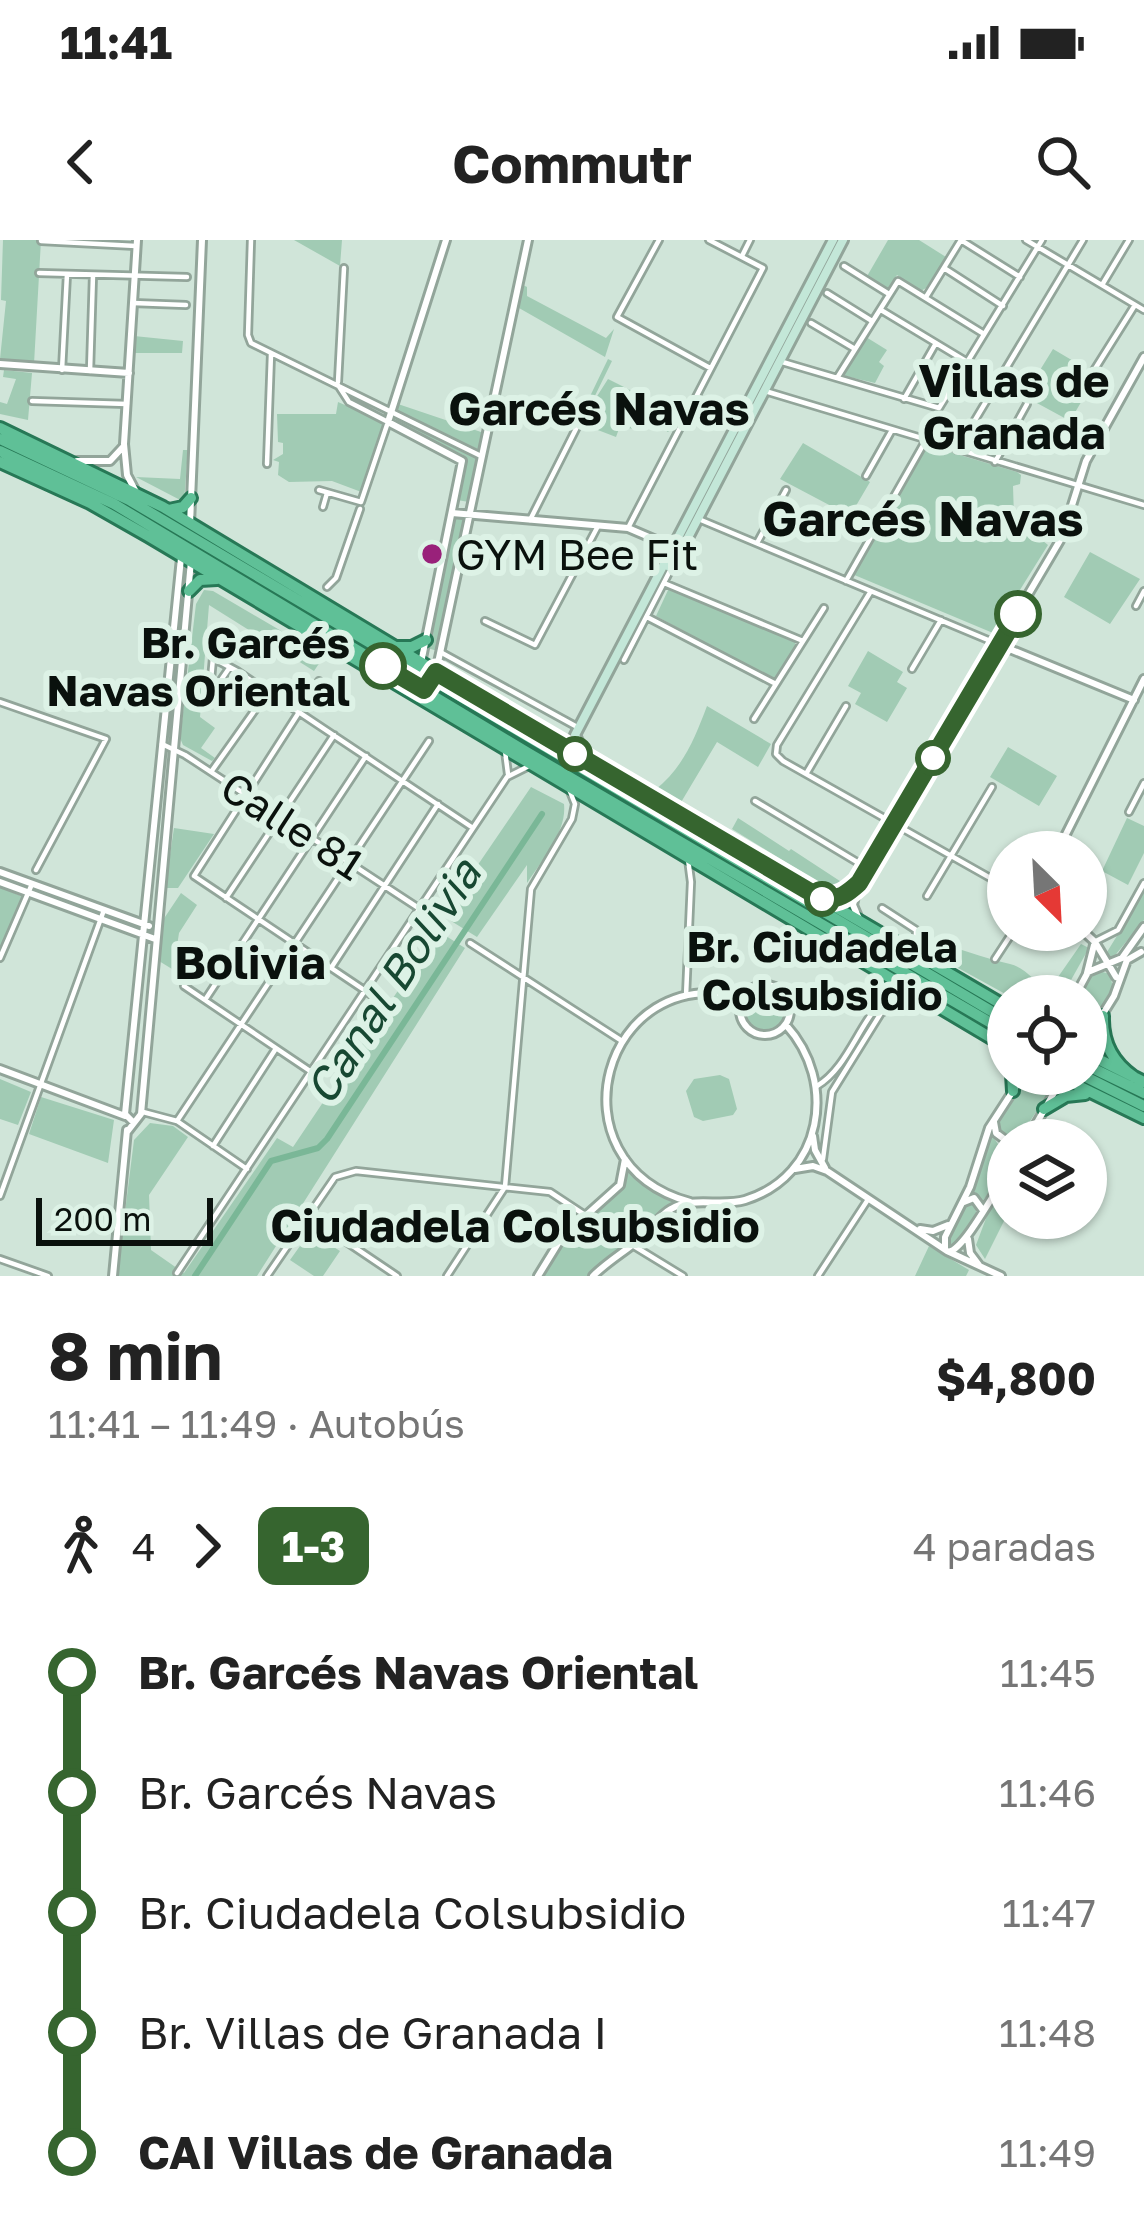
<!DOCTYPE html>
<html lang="es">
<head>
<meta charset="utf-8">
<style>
  body { margin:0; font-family:"Golos Text",sans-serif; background:#f2f2f2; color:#222; height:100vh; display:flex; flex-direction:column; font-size:45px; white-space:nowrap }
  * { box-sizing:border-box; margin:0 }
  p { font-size:39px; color:#767676 }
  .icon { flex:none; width:66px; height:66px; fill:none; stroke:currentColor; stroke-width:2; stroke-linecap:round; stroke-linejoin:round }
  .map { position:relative; height:1036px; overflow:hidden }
  .panel { display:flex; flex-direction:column; background:#fff; flex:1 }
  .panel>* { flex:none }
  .badge { padding:0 24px; border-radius:18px; font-size:42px; line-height:78px }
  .needle { width:78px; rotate:156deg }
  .buttons { position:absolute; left:987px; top:591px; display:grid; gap:24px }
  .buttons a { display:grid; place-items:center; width:120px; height:120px; border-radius:50%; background:#fff; box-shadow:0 3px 9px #0004; font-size:60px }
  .scale { position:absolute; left:36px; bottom:30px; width:177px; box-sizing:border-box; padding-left:12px; border:6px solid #0a110d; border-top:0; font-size:33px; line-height:42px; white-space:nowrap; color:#0a110d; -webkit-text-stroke:9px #ddf2e6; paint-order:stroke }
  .map>.badge { position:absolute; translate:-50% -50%; box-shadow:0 0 0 6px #fff }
  .legs { display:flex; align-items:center; gap:18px; height:132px; padding:0 48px; font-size:39px }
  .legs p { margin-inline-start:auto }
  .headline { display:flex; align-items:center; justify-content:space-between; height:204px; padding:0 48px }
  h1 { font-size:66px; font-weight:700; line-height:90px }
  ul { padding:0 48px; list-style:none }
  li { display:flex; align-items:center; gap:42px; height:120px; font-size:45px }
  li i { display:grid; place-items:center; width:18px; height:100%; margin:0 15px; background:currentColor }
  li i::after { content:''; width:30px; height:30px; margin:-15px; border:9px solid; border-radius:50%; background:#fff }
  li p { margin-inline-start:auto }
  li:first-child i { background:linear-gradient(#0000 50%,currentColor 0) }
  li:last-child i { background:linear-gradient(currentColor 50%,#0000 0) }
  .status { display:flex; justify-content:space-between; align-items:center; height:84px; padding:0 60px; background:#fff; direction:ltr }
  .status svg { height:33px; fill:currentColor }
  header { display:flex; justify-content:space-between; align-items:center; height:156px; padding:0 48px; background:#fff; font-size:54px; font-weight:700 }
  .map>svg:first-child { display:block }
  .green { fill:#a1cbb4 }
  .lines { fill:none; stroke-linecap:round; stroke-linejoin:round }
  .canal { stroke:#7ab797; stroke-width:6 }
  .minor-casing { stroke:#92a59a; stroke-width:10 }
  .tertiary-casing { stroke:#92a59a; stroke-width:12 }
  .secondary-casing { stroke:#92a59a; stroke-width:14 }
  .trunk-casing { stroke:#277856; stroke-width:16 }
  .minor { stroke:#fff; stroke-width:4.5 }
  .tertiary { stroke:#fff; stroke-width:6 }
  .secondary { stroke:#c3e7d8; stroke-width:8 }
  .trunk { stroke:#5fc097; stroke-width:10 }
  .line-1-casing { stroke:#fff; stroke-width:27 }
  .line-1 { stroke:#36652f; stroke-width:18 }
  .poi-dot { fill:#99217a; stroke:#ddf2e6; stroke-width:4.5 }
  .stop-1-dot { fill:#fff; stroke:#36652f; stroke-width:6 }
  .labels { text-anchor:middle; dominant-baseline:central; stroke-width:12; stroke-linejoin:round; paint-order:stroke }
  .poi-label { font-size:42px; fill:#0a110d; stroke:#ddf2e6; text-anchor:start }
  .stop-label { font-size:42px; font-weight:bold; fill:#0a110d; stroke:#ddf2e6; text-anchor:end }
  .street-label { font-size:42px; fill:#0a110d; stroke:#ddf2e6 }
  .neighbourhood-label { font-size:45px; font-weight:bold; fill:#0a110d; stroke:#ddf2e6 }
  .water-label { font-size:45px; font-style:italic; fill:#174832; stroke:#ddf2e6 }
  .quarter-label { font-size:48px; font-weight:bold; fill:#0a110d; stroke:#ddf2e6 }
</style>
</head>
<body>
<div class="status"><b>11:41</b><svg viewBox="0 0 49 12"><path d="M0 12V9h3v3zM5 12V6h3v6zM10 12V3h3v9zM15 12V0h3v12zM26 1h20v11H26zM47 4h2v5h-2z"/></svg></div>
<header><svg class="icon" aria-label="back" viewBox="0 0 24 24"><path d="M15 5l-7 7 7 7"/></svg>Commutr<svg class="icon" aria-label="search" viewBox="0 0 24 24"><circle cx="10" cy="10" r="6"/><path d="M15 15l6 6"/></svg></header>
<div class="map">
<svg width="1144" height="1036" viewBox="0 0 1144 1036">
  <rect width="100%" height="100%" fill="#d0e5d9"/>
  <path class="green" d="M3,0H41L34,124L0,119L6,61L1,60Z
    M294,0H342L340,26Z
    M888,0H919L946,17L926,48L921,51L897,35L886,51L866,38Z
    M523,45L527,47V56L606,98L614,89L605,117L519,68Z
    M134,96L183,101L182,113H134Z
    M866,97L887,110L879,122L884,126L875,143L845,136L844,131Z
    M1053,109L1097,135L1070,181L1024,156Z
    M608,119L612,121L587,172L608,139L648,159L643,168L672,187L668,192L661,187L646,186L642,191L620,186L616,197L590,187L580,177Z
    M4,130L32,133L28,180L0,174V162L7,164L16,139L3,137Z
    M338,162L384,182L364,253L332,241L289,242L278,235L279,222L273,220L283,214V203L278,202L277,174H336Z
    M398,164L484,193L479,210L396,171Z
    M393,176L479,218L469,262L457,260L463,215L391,181Z
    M803,203L870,242L850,276L780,239Z
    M926,205L1017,232L1021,235L1020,244L1013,246L1014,277L1048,305L993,393L852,334Z
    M183,210H188L184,262L136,237L180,239Z
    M454,277L466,278L438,411L427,408Z
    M1090,312L1140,339L1110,384L1064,357Z
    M669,348L795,401L796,408L775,439H771L656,376Z
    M204,350L213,351L324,416L314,431L209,365L200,477L215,488L201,508L215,518L212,521L183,505L180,498L196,364Z
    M868,411L903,432L897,442L907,448L887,482L855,464L861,453L848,446Z
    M707,466L771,504L758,527L717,502L680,564L655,550C683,528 695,498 707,466Z
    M1008,507L1057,536L1039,566L990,537Z
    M531,547L564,564C567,592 542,620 527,643V625L477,697L443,676Z
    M738,578L789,611L791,609L846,645L840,651L828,648L732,589Z
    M1127,578L1144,586V613L1128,645L1102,631Z
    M174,588L214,594L178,648H165Z
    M0,647L23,657L0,711Z
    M1144,652V680L1112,719L1107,712Z
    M181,653L197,665L179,693L177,706L193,719L185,737L159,721L161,683Z
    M438,691L465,708L257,1036H117L134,900L150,883L173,886L188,897L149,955L151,1010L184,1033L277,898L293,907Z
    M928,701C957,707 983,718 1010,724C1027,728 1034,743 1049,750L1081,704L1089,708L1062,756H1009L920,707Z
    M1099,731L1110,734L1113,748L1086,793V756H1079L1092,734Z
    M745 770a21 21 0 1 1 42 0a21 21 0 1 1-42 0Z
    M720,835L729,839L737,869L733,875L703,881L694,877L686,851L694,839Z
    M1029,837L1051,849L1023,892L1007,898L1001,892L999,882Z
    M0,839L31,852L18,885L0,879Z
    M41,857L114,880L108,923L29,894Z
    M990,892L998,904L1008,907V927L982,962L976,955L968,957Z
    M629,931L645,945L675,961L588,1036H542L571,995L623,947Z
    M1008,947V973L985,1019L976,1005L988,973Z
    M973,960L978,968C971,984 967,1001 951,1009L947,1001L965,963Z
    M310,992L340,1011L323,1036H314L290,1020Z
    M929,1006L969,1030L966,1036H915Z"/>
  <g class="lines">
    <path class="canal" d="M195,1036L271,921L318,908L327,899L542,574"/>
    <defs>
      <path id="minor" d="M251,0L248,95L251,103L481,216
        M659,0L617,77L710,128
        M961,0L1020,37
        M1026,0L1144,70
        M41,1L136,6
        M742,16L750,0
        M844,26L889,54
        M944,28L1003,66
        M39,33L187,37
        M1102,45L1129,0
        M827,53L872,81
        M926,57L961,0
        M133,63L186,65
        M881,70L969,123
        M811,83L855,109
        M779,121L939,168L1042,0
        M62,130L67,34
        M90,131L93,35
        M1093,132L1135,65
        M837,138L898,41L984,94
        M338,142L344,28
        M765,151L1144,265
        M904,159L936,103
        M32,161L127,164
        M957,210L1083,0
        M995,222L1027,164
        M267,224L271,114
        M866,236L892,190
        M319,250L361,262L388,182L349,162L338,145
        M323,267L327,253
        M530,280L581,179
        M701,280L1000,405
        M628,288L763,28L709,0
        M757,303L786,250
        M846,341L926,200
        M664,343L803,401
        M327,347L336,338L360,269
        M871,351L777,505L776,514L783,521L1008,648
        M1136,366L1144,351
        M647,377L776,444
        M485,381L535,405L598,286
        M442,413L579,488
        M624,420L675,321
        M230,427L214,450H210L213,418L237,431L473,588
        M912,429L941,380
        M319,441L194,636L382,762
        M0,462L106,499L36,630
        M754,479L824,368
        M162,504L185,515L420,669
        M505,511L508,534
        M211,532L267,453
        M806,534L846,466
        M755,561L867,628
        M1129,572L1144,543
        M927,656L992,547
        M226,658L334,495
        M1086,658L1098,633
        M882,668L916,690V709
        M1096,701L1118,690L1144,643
        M470,703L622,801
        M0,718L32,644
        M995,719L1014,690
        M331,728L438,564
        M184,746L313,833
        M686,756L691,642L688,619
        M205,760L366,516
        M817,846C850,826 859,779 889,755L890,743
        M143,872L177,881L247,929
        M177,881L429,501
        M213,906L275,810
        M823,919L832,852L881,773L914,757
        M0,956L104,670
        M308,976L397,1036
        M0,1019L48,1036
        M177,1033L507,537L527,527
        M267,1036L335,937L356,931L550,952L597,983L618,991L629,1003L683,1036
        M447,1036L505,947L531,649L572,579L575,564L569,549
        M818,1036L867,961"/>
      <path id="tertiary" d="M0,124L129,133
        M77,221H110L123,207
        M136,252L127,235L124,204L137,0
        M452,273L628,288L677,309
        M190,284L202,0
        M1000,405L1134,460
        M423,448L422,418L462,221L388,182L446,0
        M424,450L436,432L528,0
        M1057,612L1144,439
        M0,632L149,686
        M0,642L155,699
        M826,660L840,657L856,645
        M859,679L853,665L858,643L1062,297L1086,221L1144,117
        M1082,690L1095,702L1116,737
        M1087,733L1094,705
        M740 770a25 25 0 1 1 50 0a25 25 0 1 1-50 0Z
        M1075,756L1088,732L1122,718L1144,687
        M1086,801L1114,756L1127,720L1141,712
        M0,829L125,876
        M133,882L125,874L181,318
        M994,882L996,893L1008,902
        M127,892L141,874L191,321
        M813,896L815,910L825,928
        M1027,900L1063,837
        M795,929L813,926L827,931L947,1011L1001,1036
        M690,962C547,923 602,719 744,758
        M964,962L974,958L982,969
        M920,989L933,991L948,985
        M968,999L970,1013L979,1025
        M945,1008V997L970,947L989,888L1024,834
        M951,1011C967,1004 994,952 1008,933
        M113,1036L127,890
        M538,1036L562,997L620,945L625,919
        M593,1036C609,1020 628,1010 644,995C653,987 660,975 671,969C692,956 721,967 745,960C823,936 838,842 786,785"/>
      <path id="secondary" d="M668,326L681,311L843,0
        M586,519L575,495L833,0"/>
      <path id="trunk" d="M0,188L163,267L518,481L1008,768
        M0,199L129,260L1008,781
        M0,211L114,264L530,514L1008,793
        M0,222L90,263L148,296L1008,808
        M169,270L183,267L191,258
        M189,351L200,340L217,339
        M395,407H412L426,400
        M1103,776C1102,802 1112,822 1134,837
        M1086,813L1144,842
        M1086,825L1144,853
        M1012,834L1013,851
        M1054,834L1144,878
        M1080,834L1144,866
        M1044,869L1066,856L1085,854"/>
    </defs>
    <use href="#minor" class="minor-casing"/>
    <use href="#tertiary" class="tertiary-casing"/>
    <use href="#secondary" class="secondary-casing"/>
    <use href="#trunk" class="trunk-casing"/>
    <use href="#minor" class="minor"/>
    <use href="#tertiary" class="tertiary"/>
    <use href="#secondary" class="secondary"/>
    <use href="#trunk" class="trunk"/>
  </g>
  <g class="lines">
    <defs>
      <path id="line-1" d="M383,426L424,450L436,432L822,659C839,660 847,654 859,643L1018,374"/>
    </defs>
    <use href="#line-1" class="line-1-casing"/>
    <use href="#line-1" class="line-1"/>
  </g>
  <circle class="poi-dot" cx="432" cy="314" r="12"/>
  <g class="stop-1-dot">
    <circle cx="1018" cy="374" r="21"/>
    <circle cx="383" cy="426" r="21"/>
    <circle cx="575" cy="514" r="15"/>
    <circle cx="933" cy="518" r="15"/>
    <circle cx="822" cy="659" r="15"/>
  </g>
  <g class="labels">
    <g class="poi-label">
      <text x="456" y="314">GYM Bee Fit</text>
    </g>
    <g class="stop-label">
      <text x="350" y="402">Br. Garcés<tspan x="350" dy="48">Navas Oriental</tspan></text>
      <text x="822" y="706" text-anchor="middle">Br. Ciudadela<tspan x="822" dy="48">Colsubsidio</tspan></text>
    </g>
    <g class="street-label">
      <text transform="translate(293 585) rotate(33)">Calle 81</text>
    </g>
    <g class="neighbourhood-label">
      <text x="1014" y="140">Villas de<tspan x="1014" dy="52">Granada</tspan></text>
      <text x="599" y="168">Garcés Navas</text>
      <text x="250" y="722">Bolivia</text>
      <text x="515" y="985">Ciudadela Colsubsidio</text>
    </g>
    <g class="water-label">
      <text transform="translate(392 741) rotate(-57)">Canal Bolivia</text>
    </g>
    <g class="quarter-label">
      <text x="923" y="278">Garcés Navas</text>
    </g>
  </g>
</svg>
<div class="buttons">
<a><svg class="needle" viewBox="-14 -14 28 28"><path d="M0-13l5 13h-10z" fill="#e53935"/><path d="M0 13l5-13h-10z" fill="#767676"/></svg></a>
<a><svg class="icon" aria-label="locate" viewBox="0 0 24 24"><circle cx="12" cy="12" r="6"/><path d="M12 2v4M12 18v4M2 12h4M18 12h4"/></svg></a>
<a><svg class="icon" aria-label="layers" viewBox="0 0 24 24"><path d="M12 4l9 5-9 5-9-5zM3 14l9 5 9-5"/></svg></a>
</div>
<div class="scale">200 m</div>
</div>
<section class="panel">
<div class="headline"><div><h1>8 min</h1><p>11:41 – 11:49 · Autobús</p></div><b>$4,800</b></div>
<div class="legs"><svg class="icon" aria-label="walk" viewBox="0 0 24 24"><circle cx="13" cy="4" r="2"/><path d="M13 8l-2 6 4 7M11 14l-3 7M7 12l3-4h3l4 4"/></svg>4<svg class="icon" aria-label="forward" viewBox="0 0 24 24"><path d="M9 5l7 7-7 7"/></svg><b class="badge" style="background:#36652f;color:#fff">1-3</b><p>4 paradas</p></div>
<ul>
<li><i style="color:#36652f"></i><b>Br. Garcés Navas Oriental</b><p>11:45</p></li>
<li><i style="color:#36652f"></i><span>Br. Garcés Navas</span><p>11:46</p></li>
<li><i style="color:#36652f"></i><span>Br. Ciudadela Colsubsidio</span><p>11:47</p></li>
<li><i style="color:#36652f"></i><span>Br. Villas de Granada I</span><p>11:48</p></li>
<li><i style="color:#36652f"></i><b>CAI Villas de Granada</b><p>11:49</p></li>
</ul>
</section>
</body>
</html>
